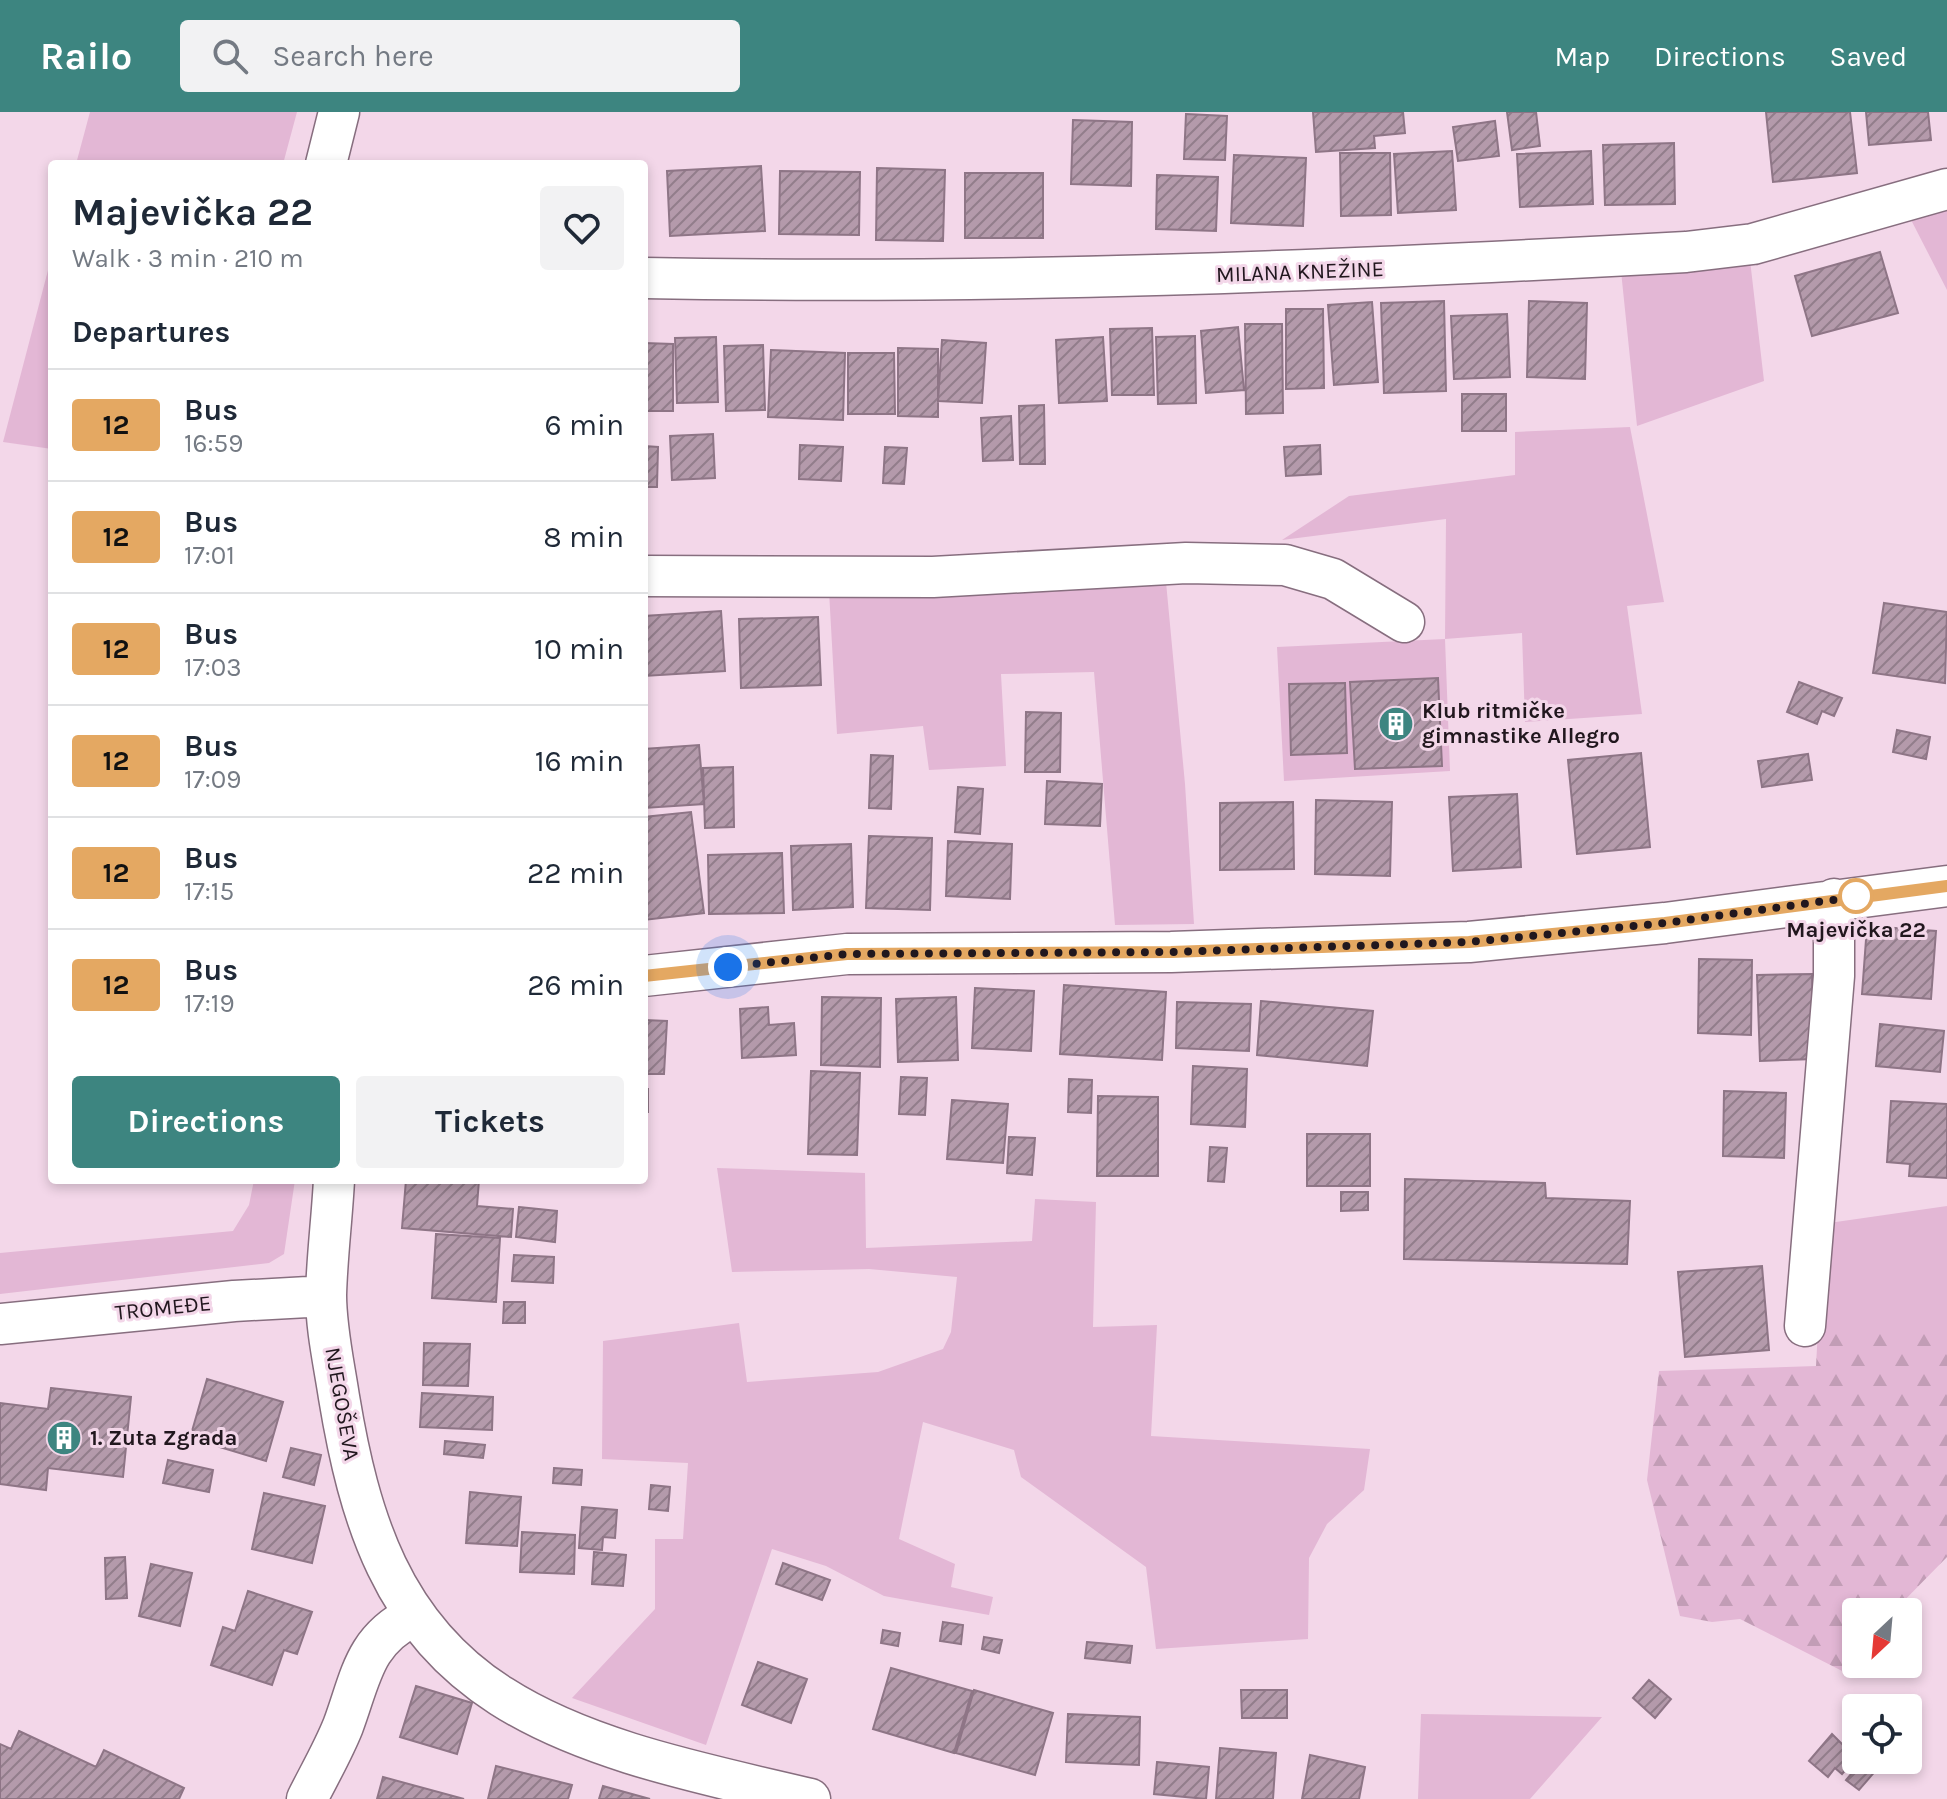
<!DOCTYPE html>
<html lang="en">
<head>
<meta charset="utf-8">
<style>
  body { margin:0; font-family:Karla,sans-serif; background:#f2f2f3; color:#1f2937; height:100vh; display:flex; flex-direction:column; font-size:30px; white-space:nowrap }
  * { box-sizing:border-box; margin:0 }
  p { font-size:26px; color:#747a83 }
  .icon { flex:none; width:44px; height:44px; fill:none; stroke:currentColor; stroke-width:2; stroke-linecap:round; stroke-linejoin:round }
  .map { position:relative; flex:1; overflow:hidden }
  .panel { position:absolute; left:48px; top:48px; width:600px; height:1024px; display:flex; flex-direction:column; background:#fff; border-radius:8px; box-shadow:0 4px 12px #0003 }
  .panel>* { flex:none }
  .badge { padding:0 16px; border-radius:6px; font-size:28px; line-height:52px }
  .needle { width:52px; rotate:206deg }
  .fabs { position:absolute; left:1842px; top:1486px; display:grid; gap:16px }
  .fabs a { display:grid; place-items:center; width:80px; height:80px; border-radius:8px; background:#fff; box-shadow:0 4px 12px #0003; font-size:40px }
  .you { position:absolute; width:40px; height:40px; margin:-20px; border:6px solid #fff; border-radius:50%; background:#1a73e8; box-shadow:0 0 0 12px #1a73e833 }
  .map>.badge { position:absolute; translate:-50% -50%; box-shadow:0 0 0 4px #fff }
  h2 { padding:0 24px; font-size:30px; line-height:72px }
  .round { display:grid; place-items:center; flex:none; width:84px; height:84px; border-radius:8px; background:#f2f2f3 }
  .summary { display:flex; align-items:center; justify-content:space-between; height:136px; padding:0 24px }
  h1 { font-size:38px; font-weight:700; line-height:60px }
  .action { display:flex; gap:16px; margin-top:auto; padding:16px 24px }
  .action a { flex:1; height:92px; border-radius:8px; background:#3d8580; color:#fff; font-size:32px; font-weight:700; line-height:92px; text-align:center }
  .action a+a { background:#f2f2f3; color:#1f2937 }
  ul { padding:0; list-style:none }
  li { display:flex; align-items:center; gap:24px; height:112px; padding:0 24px; border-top:2px solid #e0e1e3 }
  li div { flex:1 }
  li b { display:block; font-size:30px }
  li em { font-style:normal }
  li .badge { min-width:88px; font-weight:700; text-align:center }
  header { display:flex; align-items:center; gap:48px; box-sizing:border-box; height:112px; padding:0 40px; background:#3d8580; color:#fff }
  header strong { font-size:38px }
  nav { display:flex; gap:44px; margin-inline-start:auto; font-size:28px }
  .search { width:560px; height:72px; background:#f2f2f3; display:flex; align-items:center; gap:20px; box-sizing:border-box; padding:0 28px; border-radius:8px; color:#747a83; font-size:30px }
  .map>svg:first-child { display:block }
  .green { fill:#e3b7d5 }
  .forest { fill:url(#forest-firs) }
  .building { fill:url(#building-hatch); stroke:#8e7586; stroke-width:2 }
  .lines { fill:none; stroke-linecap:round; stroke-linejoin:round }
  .minor-casing { stroke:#876e7f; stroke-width:43 }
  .minor { stroke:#fff; stroke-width:40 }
  .line-casing { stroke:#fff; stroke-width:18 }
  .line { stroke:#e4a862; stroke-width:12 }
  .walk { stroke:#21171e; stroke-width:8; stroke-dasharray:0 14.4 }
  .stop-dot { fill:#fff; stroke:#e4a862; stroke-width:4 }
  .labels { text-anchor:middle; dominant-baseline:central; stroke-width:6; stroke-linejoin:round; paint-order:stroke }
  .street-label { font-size:22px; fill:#21171e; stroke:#f3d7e9 }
  .poi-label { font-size:22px; font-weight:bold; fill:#21171e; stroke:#f3d7e9; text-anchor:start }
  .stop-label { font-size:22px; font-weight:bold; fill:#21171e; stroke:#f3d7e9 }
</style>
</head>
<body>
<header>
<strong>Railo</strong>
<div class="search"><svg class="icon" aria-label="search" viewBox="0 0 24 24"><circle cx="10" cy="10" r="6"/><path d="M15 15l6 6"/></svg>Search here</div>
<nav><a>Map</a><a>Directions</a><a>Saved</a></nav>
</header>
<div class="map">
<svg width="1947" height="1687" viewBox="0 0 1947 1687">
  <defs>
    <pattern id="forest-firs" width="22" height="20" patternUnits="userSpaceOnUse" patternTransform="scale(2)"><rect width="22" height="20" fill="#e3b7d5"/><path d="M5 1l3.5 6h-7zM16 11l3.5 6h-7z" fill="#c29db6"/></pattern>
    <pattern id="building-hatch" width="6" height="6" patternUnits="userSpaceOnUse" patternTransform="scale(2)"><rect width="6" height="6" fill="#b49aab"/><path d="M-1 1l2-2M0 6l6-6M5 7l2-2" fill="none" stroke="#927d8b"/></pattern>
  </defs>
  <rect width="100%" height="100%" fill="#f3d7e9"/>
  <path class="green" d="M90,0H297L283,52H76Z
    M1947,88V178L1907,100Z
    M52,143V337L3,330Z
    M1750,148L1764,269L1637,314L1621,159Z
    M1630,315L1664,490L1627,494L1642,602L1525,610L1522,521L1445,527L1450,659L1284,669L1277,535L1445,527L1446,407L1282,428L1349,384L1515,363V320Z
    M1166,470L1185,672L1194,812L1115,813L1094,560L1001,562L1006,654L929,658L923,614L837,622L829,479Z
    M717,1056L865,1061L866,1136L1032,1129L1035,1087L1096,1090L1093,1215L1157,1213L1151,1324L1370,1337L1364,1378L1327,1412L1309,1446L1308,1527L1156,1537L1146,1455L1021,1365L1014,1338L923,1310L899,1427L955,1452L951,1475L993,1485L989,1503L884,1484L826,1454L772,1437L706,1633L572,1586L655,1497V1427H683L688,1351L602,1347L603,1229L739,1211L747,1270L878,1260L943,1237L951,1220L957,1165L869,1157L732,1160Z
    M254,1068H295L284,1142L269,1151L0,1182V1141L233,1119L249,1093Z
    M1947,1094V1217H1818L1822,1112Z
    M1421,1602H1422L1602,1605L1530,1687H1418Z"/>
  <path class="forest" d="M1818,1217H1947V1445L1893,1500H1856V1549L1848,1562L1740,1507L1712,1510L1680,1504L1647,1368L1659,1259L1816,1254Z"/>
  <path class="building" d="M1313,0H1403L1405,21L1374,24L1375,36L1316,40Z
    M1507,0H1536L1540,34L1512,38Z
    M1766,0H1850L1857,61L1773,70Z
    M1866,0H1928L1931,28L1869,33Z
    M1186,2L1227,4L1225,48L1184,47Z
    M1073,8L1132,10L1131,74L1071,72Z
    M1495,9L1499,44L1458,49L1453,15Z
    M1674,31L1675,92L1605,93L1603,33Z
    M1452,39L1456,98L1398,101L1394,42Z
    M1591,39L1593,92L1520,95L1517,42Z
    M1340,41H1390L1391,103L1341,104Z
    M1234,43L1306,46L1303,114L1231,111Z
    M761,54L765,119L670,124L667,59Z
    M877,56L945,58L943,129L876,128Z
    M780,59L860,60L859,123L779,122Z
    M965,61H1043V126H965Z
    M1157,63L1218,65L1216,119L1156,117Z
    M1880,140L1898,201L1812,224L1795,164Z
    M1444,189L1446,279L1384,281L1381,191Z
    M1529,189L1587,191L1585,267L1527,265Z
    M1372,190L1378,270L1334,273L1328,193Z
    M1286,197H1323L1324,276L1286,277Z
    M1507,202L1510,265L1454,267L1451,204Z
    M1245,212H1282L1283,301L1246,302Z
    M1238,215L1244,278L1206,281L1201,219Z
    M1152,216L1154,283H1112L1110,217Z
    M1195,224L1196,291L1158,292L1156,225Z
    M716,225L718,290L677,291L675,226Z
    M1103,225L1107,289L1059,291L1056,228Z
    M942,228L986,231L982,291L938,289Z
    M644,231L673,232V299H644Z
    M763,233L765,298L726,299L724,234Z
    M898,236L938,237V305L898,304Z
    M771,238L845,241L843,308L768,305Z
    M848,241H894L895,302H848Z
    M1462,282H1506V319H1462Z
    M1044,293L1045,352H1020L1019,294Z
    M1011,304L1013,348L983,349L981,306Z
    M713,322L715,366L672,368L670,324Z
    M800,333L843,335L841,369L799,367Z
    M1320,333L1321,362L1286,364L1284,335Z
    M644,334L658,335L657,375H644Z
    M885,335L907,336L904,372L883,371Z
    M1884,491L1947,500L1945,571L1873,561Z
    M721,499L725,559L644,564V504Z
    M818,505L821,573L741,576L739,507Z
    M1438,566L1442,654L1355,657L1350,570Z
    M1799,570L1842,586L1834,604L1822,599L1817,612L1787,600Z
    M1345,571L1347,641L1291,643L1289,572Z
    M1026,600L1061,601L1060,660H1025Z
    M1897,618L1930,625L1926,647L1893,640Z
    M699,633L704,692L644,696V637Z
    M1641,641L1650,735L1577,742L1568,648Z
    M1808,642L1812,668L1762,675L1758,649Z
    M871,643L893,644L891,697L869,696Z
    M733,655L734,715L705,716L703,656Z
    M1047,669L1102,672L1100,714L1045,712Z
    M958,675L983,677L980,722L955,720Z
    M1517,682L1521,755L1453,759L1449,685Z
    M1316,688L1392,690L1390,764L1315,762Z
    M1293,690L1294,757L1220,758V691Z
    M691,700L704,801L644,808V705Z
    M869,724L932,726L930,798L866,796Z
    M948,729L1012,732L1010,787L946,784Z
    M851,732L853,795L793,798L791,734Z
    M782,741L784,801L709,802L708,743Z
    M1867,814L1936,819L1931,887L1862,882Z
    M1699,847L1752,848L1751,923L1698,921Z
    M1812,862L1814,947L1760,949L1757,863Z
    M1064,873L1166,880L1162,948L1060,942Z
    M975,876L1034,879L1031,939L972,936Z
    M822,885L881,886L880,955L821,953Z
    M956,885L958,948L898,950L896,887Z
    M1261,889L1373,899L1367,954L1257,943Z
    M1177,890L1251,892L1249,939L1176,936Z
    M768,895L769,913L794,911L796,943L742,946L740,897Z
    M644,908L667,909L664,962H644Z
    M1880,912L1944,919L1940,960L1876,954Z
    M1193,954L1247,957L1245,1015L1191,1012Z
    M811,959L860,961L857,1043L808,1042Z
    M901,965L927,966L925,1003L899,1002Z
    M1069,967L1092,968L1091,1001L1068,1000Z
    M644,977H648V1000H644Z
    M1724,979L1786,981L1784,1046L1723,1044Z
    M1098,984L1158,985V1064H1097Z
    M952,988L1008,992L1003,1051L947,1047Z
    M1891,989L1947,992V1066L1909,1064L1910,1052L1887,1050Z
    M1307,1022H1370V1074H1307Z
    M1009,1025L1035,1026L1032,1063L1007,1061Z
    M1210,1035L1227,1036L1224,1070L1208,1069Z
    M1405,1067L1545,1071L1546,1086L1630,1089L1627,1152L1404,1147Z
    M406,1068H479L477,1094L513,1097L511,1125L402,1116Z
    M1341,1080H1368V1098L1341,1099Z
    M519,1095L557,1099L555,1130L516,1125Z
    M436,1122L500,1126L496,1190L432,1186Z
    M514,1143L554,1145L553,1171L512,1169Z
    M1762,1154L1769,1238L1685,1245L1678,1160Z
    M504,1190H525V1211H503Z
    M424,1231L470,1232L468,1274L423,1273Z
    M207,1267L283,1290L266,1349L190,1326Z
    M51,1276L131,1285L123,1365L48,1356L46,1378L0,1372V1291L48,1297Z
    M422,1281L493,1285L492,1318L420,1315Z
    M445,1329L485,1333L483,1346L444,1342Z
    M291,1336L321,1343L314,1373L283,1365Z
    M168,1348L213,1358L209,1380L163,1371Z
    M554,1356L582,1358L581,1373L553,1371Z
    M651,1373L670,1375L668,1399L649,1397Z
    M470,1380L521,1385L517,1434L466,1431Z
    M264,1381L325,1394L312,1451L252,1437Z
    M582,1395L617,1398L615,1426L603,1425L602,1438L579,1436Z
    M522,1420L575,1423L574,1462L520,1460Z
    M594,1440L626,1443L623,1474L592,1472Z
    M125,1445L127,1486L106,1487L105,1446Z
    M783,1451L830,1468L822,1488L776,1472Z
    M151,1452L192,1461L180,1514L139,1504Z
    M248,1479L312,1500L297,1542L284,1538L272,1573L211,1553L223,1515L235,1519Z
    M943,1510L963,1513L961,1532L940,1529Z
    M883,1518L900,1521L898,1534L881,1531Z
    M984,1525L1002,1528L999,1541L982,1537Z
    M1087,1530L1132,1534L1130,1551L1085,1546Z
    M758,1550L807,1567L791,1611L742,1593Z
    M891,1556L972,1579L954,1641L873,1617Z
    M1649,1568L1671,1587L1655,1606L1633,1586Z
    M416,1574L472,1591L457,1642L400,1625Z
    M974,1578L1053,1601L1035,1663L956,1641Z
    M1241,1578H1287V1606H1242Z
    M1068,1602L1140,1605L1139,1653L1066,1650Z
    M19,1619L96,1655L104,1638L184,1676L179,1687H0V1632L11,1637Z
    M1832,1622L1856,1646L1842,1662L1835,1656L1828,1665L1809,1649Z
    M1220,1636L1276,1641L1273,1687H1216Z
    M1310,1643L1365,1655L1359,1687H1302Z
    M1863,1648L1877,1657L1859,1678L1846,1668Z
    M1157,1650L1209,1655L1206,1687L1154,1682Z
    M496,1654L572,1673L568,1687H488Z
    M383,1665L464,1687H377Z
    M603,1674L650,1687H599Z"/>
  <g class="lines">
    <defs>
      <path id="minor" d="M326,52L339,0
        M644,166C994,173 1336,159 1686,140L1753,132L1947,77
        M644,464L933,465L1186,451L1285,453L1333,467L1404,510
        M644,864L847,842L1171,840L1469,830L1665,811L1947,774
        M334,1068C332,1106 327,1145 326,1183C326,1217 334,1252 339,1285C359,1406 392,1515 501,1584C588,1640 710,1663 810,1687
        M0,1212L234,1189L326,1184
        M1805,1214L1834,864V787
        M307,1687C319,1663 333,1639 343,1614C361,1566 363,1529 413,1504"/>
    </defs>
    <use href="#minor" class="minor-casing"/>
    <use href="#minor" class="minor"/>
  </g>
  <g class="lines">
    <defs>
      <path id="line" d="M644,864L847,842L1171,840L1469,830L1665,811L1947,774"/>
    </defs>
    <use href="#line" class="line-casing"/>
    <use href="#line" class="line"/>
    <path class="walk" d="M728,855L847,842L1171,840L1469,830L1665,811L1862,784H1856"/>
  </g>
  <defs>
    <symbol id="building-disc" viewBox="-11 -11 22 22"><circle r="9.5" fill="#3d8580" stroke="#f3d7e9"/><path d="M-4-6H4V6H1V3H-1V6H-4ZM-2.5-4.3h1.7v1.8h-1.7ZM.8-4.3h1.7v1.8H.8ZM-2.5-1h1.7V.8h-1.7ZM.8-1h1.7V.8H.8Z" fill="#fff"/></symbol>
  </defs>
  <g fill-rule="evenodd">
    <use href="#building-disc" x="1376" y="592" width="40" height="40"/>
    <use href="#building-disc" x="44" y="1306" width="40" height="40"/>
  </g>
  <circle class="stop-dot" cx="1856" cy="784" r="16"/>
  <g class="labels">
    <g class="street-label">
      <text transform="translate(1300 160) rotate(-2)">MILANA KNEŽINE</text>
      <text transform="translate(163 1196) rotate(-6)">TROMEĐE</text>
      <text transform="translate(342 1292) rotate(80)">NJEGOŠEVA</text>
    </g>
    <g class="poi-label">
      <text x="1422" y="599">Klub ritmičke<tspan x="1422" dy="25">gimnastike Allegro</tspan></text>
      <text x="90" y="1326">1. Zuta Zgrada</text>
    </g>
    <g class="stop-label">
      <text x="1856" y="818">Majevička 22</text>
    </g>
  </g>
</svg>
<div class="fabs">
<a><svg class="needle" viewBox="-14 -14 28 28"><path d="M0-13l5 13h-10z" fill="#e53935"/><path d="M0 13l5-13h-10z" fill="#747a83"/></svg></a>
<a><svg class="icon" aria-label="locate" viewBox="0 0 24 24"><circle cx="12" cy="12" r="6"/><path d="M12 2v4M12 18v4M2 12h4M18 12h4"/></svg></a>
</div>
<div class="you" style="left:728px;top:855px"></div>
<section class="panel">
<div class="summary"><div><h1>Majevička 22</h1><p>Walk · 3 min · 210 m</p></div><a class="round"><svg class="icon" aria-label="heart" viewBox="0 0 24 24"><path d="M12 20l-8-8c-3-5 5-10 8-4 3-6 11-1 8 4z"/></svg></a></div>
<h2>Departures</h2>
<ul>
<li><span class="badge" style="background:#e4a862;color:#111">12</span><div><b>Bus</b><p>16:59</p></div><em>6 min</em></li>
<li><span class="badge" style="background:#e4a862;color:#111">12</span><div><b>Bus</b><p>17:01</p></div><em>8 min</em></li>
<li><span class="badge" style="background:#e4a862;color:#111">12</span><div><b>Bus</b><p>17:03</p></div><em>10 min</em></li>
<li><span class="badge" style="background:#e4a862;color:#111">12</span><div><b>Bus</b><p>17:09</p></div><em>16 min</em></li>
<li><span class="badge" style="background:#e4a862;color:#111">12</span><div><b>Bus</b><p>17:15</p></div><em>22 min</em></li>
<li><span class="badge" style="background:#e4a862;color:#111">12</span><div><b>Bus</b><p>17:19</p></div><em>26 min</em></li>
</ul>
<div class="action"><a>Directions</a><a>Tickets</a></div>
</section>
</div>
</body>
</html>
